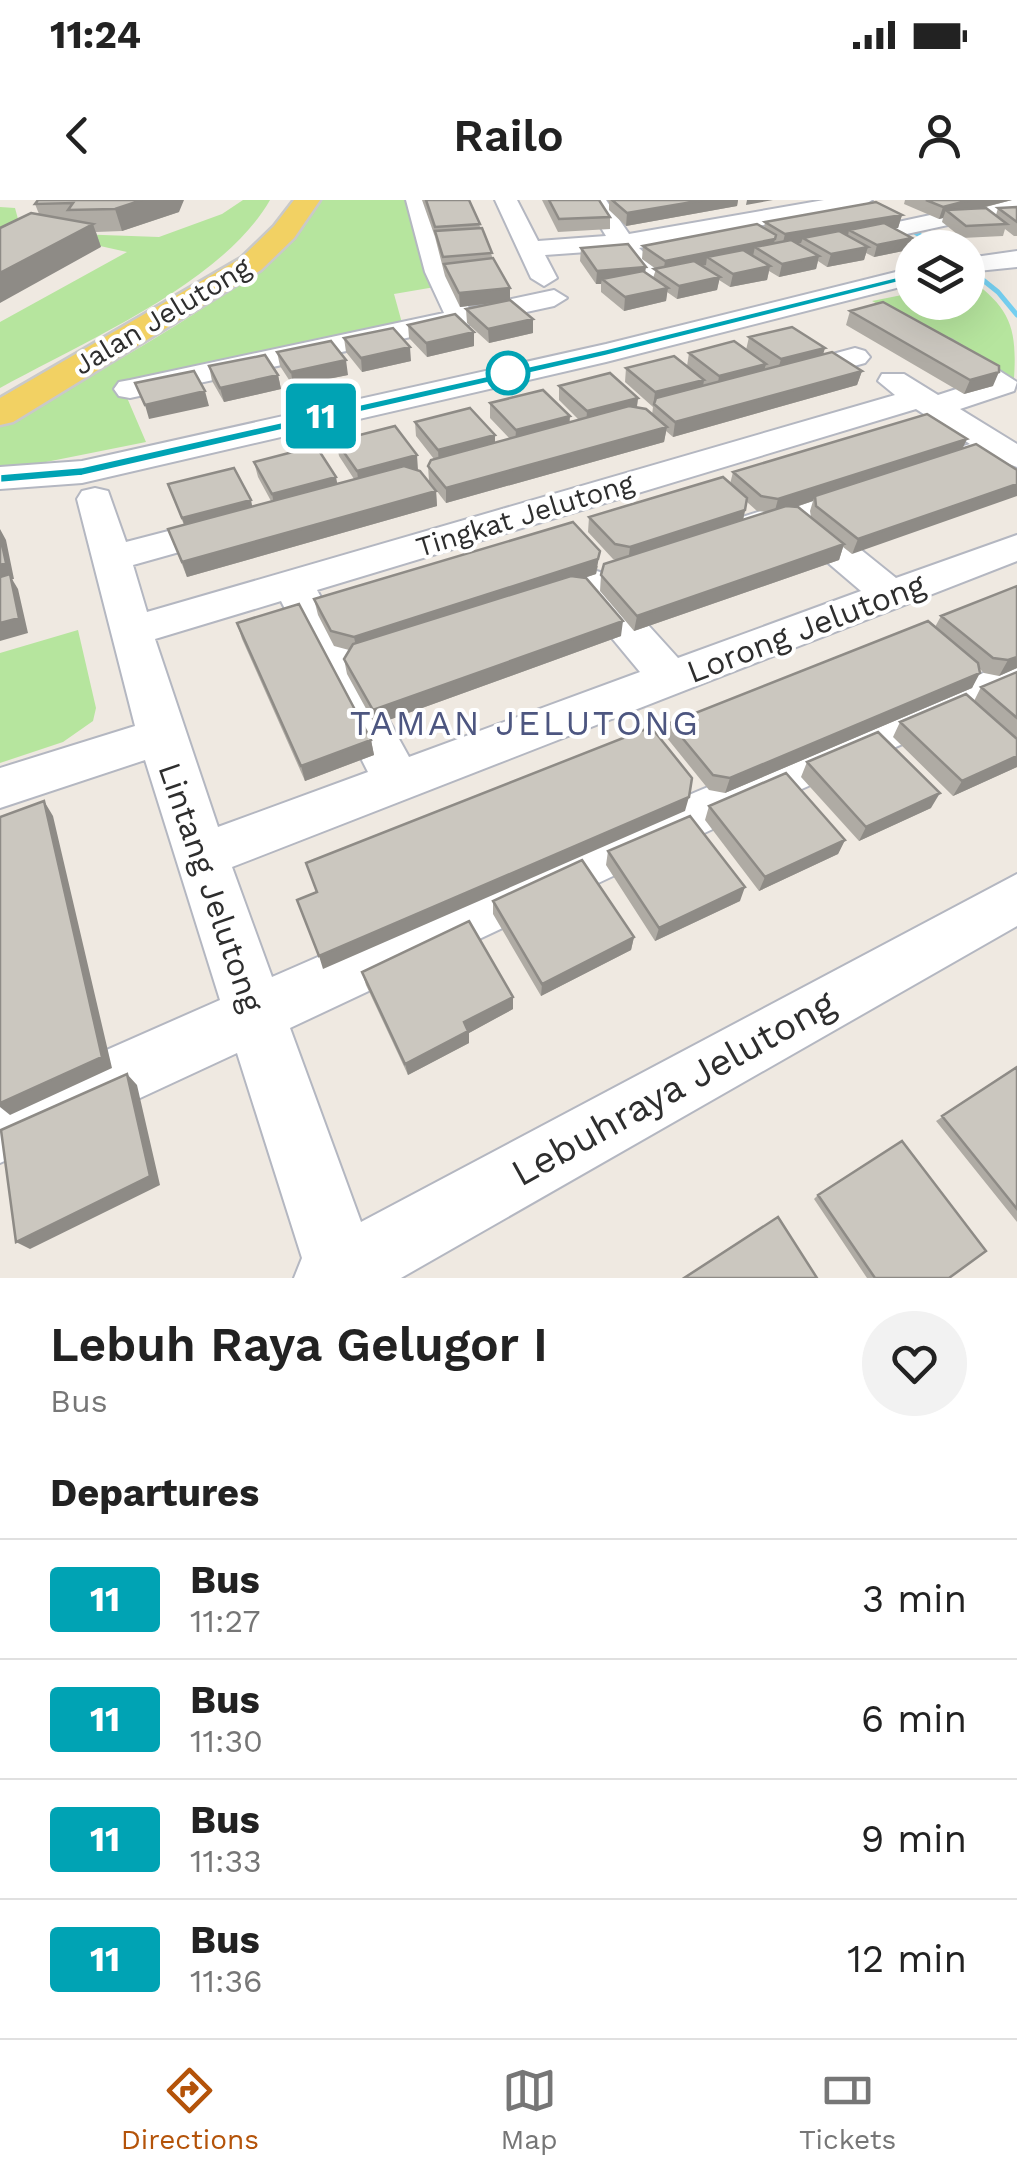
<!DOCTYPE html>
<html lang="en">
<head>
<meta charset="utf-8">
<style>
  body { margin:0; font-family:"Work Sans",sans-serif; background:#f2f2f2; color:#222; height:100vh; display:flex; flex-direction:column; font-size:38px; white-space:nowrap }
  * { box-sizing:border-box; margin:0 }
  p { font-size:32px; color:#767676 }
  .icon { flex:none; width:55px; height:55px; fill:none; stroke:currentColor; stroke-width:2; stroke-linecap:round; stroke-linejoin:round }
  .map { position:relative; height:1078px; overflow:hidden }
  .drawer { display:flex; flex-direction:column; background:#fff; flex:1 }
  .drawer>* { flex:none }
  .badge { padding:0 20px; border-radius:8px; font-size:35px; line-height:65px }
  .controls { position:absolute; left:895px; top:30px; display:grid; gap:20px }
  .controls a { display:grid; place-items:center; width:90px; height:90px; border-radius:50%; background:#fff; box-shadow:0 10px 40px #0002; font-size:50px }
  .map>.badge { position:absolute; translate:-50% -50%; box-shadow:0 0 0 5px #fff }
  h2 { padding:0 50px; font-size:38px; line-height:90px }
  .round { display:grid; place-items:center; flex:none; width:105px; height:105px; border-radius:52px; background:#f2f2f2 }
  .summary { display:flex; align-items:center; justify-content:space-between; height:170px; padding:0 50px }
  h1 { font-size:48px; font-weight:600; line-height:75px }
  ul { padding:0; list-style:none }
  li { display:flex; align-items:center; gap:30px; height:120px; padding:0 50px; border-top:2px solid #e0e0e0 }
  li div { flex:1 }
  li b { display:block; font-size:38px }
  li em { font-style:normal }
  li .badge { min-width:110px; font-weight:700; text-align:center }
  .status { display:flex; justify-content:space-between; align-items:center; height:70px; padding:0 50px; background:#fff; direction:ltr }
  .status svg { height:28px; fill:currentColor }
  header { display:flex; justify-content:space-between; align-items:center; height:130px; padding:0 50px; background:#fff; font-size:45px; font-weight:600 }
  .menu { display:flex; justify-content:space-around; align-items:center; height:140px; border-top:2px solid #e0e0e0; background:#fff; font-size:28px; color:#767676 }
  .menu a { display:grid; justify-items:center; gap:5px }
  .menu .current { color:#b45309 }
  .map>svg:first-child { display:block }
  .green { fill:#b6e59e }
  .lines { fill:none; stroke-linecap:round; stroke-linejoin:round }
  .stream { stroke:#75cff0; stroke-width:5 }
  .minor-casing { stroke:#b4b7c1; stroke-width:4 }
  .major-casing { stroke:#c9c9c9; stroke-width:5 }
  .minor { fill:#fff; fill-rule:evenodd }
  .major { fill:#f2d163; fill-rule:evenodd }
  .wall { fill:#afaba4; fill-rule:evenodd }
  .shaded-wall { fill:#8e8b86 }
  .building { fill:#cbc7bf; stroke:#8e8b86; stroke-width:2.5 }
  .line { fill:#00a3b4; stroke:#fff; stroke-width:2.5 }
  .stop-dot { fill:#fff; stroke:#00a3b4; stroke-width:5 }
  .labels { text-anchor:middle; dominant-baseline:central; stroke-width:8; stroke-linejoin:round; paint-order:stroke }
  .far-street-label { font-size:28px; fill:#2e2e2e; stroke:#fff }
  .street-label { font-size:32px; fill:#2e2e2e; stroke:#fff }
  .neighbourhood-label { font-size:35px; letter-spacing:2.5px; fill:#4d5680; stroke:#fff }
  .near-street-label { font-size:38px; fill:#2e2e2e; stroke:#fff }
</style>
</head>
<body>
<div class="status"><b>11:24</b><svg viewBox="0 0 49 12"><path d="M0 12V9h3v3zM5 12V6h3v6zM10 12V3h3v9zM15 12V0h3v12zM26 1h20v11H26zM47 4h2v5h-2z"/></svg></div>
<header><svg class="icon" aria-label="back" viewBox="0 0 24 24"><path d="M15 5l-7 7 7 7"/></svg>Railo<svg class="icon" aria-label="person" viewBox="0 0 24 24"><circle cx="12" cy="8" r="4"/><path d="M4 21q1-7 8-7t8 7"/></svg></header>
<div class="map">
<svg width="1017" height="1078" viewBox="0 0 1017 1078">
  <rect width="100%" height="100%" fill="#efe9e1"/>
  <path class="green" d="M243,0H270C223,83 83,142 0,188V122L127,52L42,33L0,51V7L15,8L18,19L48,18L75,34L159,37L222,14Z
    M322,0H409L435,87L394,94L402,123L125,193L146,242L26,266L0,265V226C92,172 267,89 322,0Z
    M971,80C1012,109 1017,131 1014,179L872,101L912,93V102H968V81Z
    M78,430L96,508L93,521L63,542L0,563V453Z"/>
  <g class="lines">
    <path class="stream" d="M866,0L939,48
      M968,68L998,92L1017,115"/>
    <defs>
      <path id="minor" d="M406,0H428L451,72L469,108L554,90L567,98L554,106L130,198L119,196L114,189L119,182L130,180L444,113L425,72Z
        M495,0H517L538,41L606,36L584,0H606L629,34L824,0H872L861,7L639,48L661,68L718,58L731,66L727,71C678,84 649,96 615,50L545,55L557,78L544,86L531,78Z
        M1000,0H1017V10L833,50L821,43L833,36Z
        M1017,51V67L968,72V58Z
        M912,68V84L606,162L82,283L0,289V267L82,261L606,144Z
        M941,137L951,140L1017,182L1014,191L960,209L1017,244V267L993,258L819,316L896,378L1017,335V361L232,667L272,777L696,592L1017,459V493L732,620L290,828L361,1022L1017,674V726L401,1078H294L302,1058L237,853L0,963V897L220,800L145,560L0,608V568L135,526L77,299L82,291L95,288L108,291L126,342L234,314L247,317L253,325L247,333L133,365L147,412L895,195L878,181L882,174H904L938,195L978,182L931,152L926,146L931,140ZM916,209L970,244L730,321L724,329L730,337L743,340L786,327L861,391L678,458L600,372L586,368L572,372L566,381L572,390L640,472L409,557L361,470L419,451L425,441L419,431L404,426L346,444L317,390ZM281,401L368,572L218,627L155,439Z
        M855,148L865,151L870,157L865,163L781,186L770,183L766,177L770,171Z"/>
      <path id="major" d="M294,0H320L294,38L261,70L13,222L0,225V198L241,58L274,26Z"/>
    </defs>
    <use href="#minor" class="minor-casing"/>
    <use href="#major" class="major-casing"/>
    <use href="#minor" class="minor"/>
    <use href="#major" class="major"/>
  </g>
  <path class="wall" d="M38,0L179,12L122,31L96,32L101,47L39,14L35,4Z
    M422,0H469L510,100L533,133L489,143L467,123L466,109L493,103L460,107L445,76L435,37Z
    M542,0H599L610,17V29L558,32Z
    M607,0H738L737,6L626,26L609,10V2Z
    M905,0H1012L982,8L996,15L998,8L1017,7V36H1014L1005,29L1003,36L962,38L942,22L943,18L939,19L904,4Z
    M902,15L898,28H894L912,38L908,50L874,57L866,53L864,60L827,67L818,61L816,69L779,77L769,71L767,80L730,87L719,80L717,90L677,99L667,92L666,101L624,111L601,92V84H596L580,61L581,48L645,72L653,78L656,69L642,59L643,46L764,28L765,22Z
    M850,111L993,186L964,194L846,125Z
    M408,125L474,132V146L427,157L409,138Z
    M749,137L823,154L862,171L857,185L673,237L666,231L664,242L446,303L429,281L428,266L434,259L416,236L415,222L495,243L510,239L490,218V203L570,222L579,220L559,200V186L638,198L637,207L652,215L653,207L625,182L626,168L687,166L689,153L746,150Z
    M344,138L411,161L362,172L346,152Z
    M277,152L348,175L293,186L280,166Z
    M209,166L278,175L281,189L224,202L212,181Z
    M927,214L852,354L843,347L839,360L634,431L600,391L601,375L617,360L613,359L588,332L589,317L730,284L733,272ZM813,301L810,311L811,317L796,307ZM747,302L757,311L766,312L743,320Z
    M336,241L418,270L436,291L437,306L187,377L168,329L184,325L168,284L252,306L271,301L258,277L254,262L337,284L354,279L339,256Z
    M598,366L596,374L584,378L621,436L375,525L347,474L344,459L349,450L334,446L318,415L314,399Z
    M1017,386V468L999,476L984,473L980,469L972,488L725,593L709,590L667,538L670,523L935,427L941,416Z
    M237,423L371,540L374,555L305,581L242,439Z
    M1017,472V567L953,596L893,537L900,522L974,501L981,487Z
    M807,562L931,608L859,641L801,577Z
    M709,606L845,640L838,654L759,691L705,620Z
    M608,651L740,701L655,741L606,665Z
    M493,701L634,737L631,750L541,796L493,714Z
    M362,772L513,797V809L469,833V843L408,875L366,785Z
    M1017,868V1022L936,921Z
    M818,995L949,1078H867L814,999Z"/>
  <path class="shaded-wall" d="M142,0H184L179,12L122,31L115,9Z
    M704,0H738L737,6L626,26L627,13Z
    M747,0H773L746,5Z
    M970,0H1012L953,15L946,10L943,18L939,19L943,7Z
    M902,15L898,28L858,35L849,30L848,36L803,38L801,43L782,46L785,34Z
    M93,24L101,47L0,103V73Z
    M912,38L908,50L874,57L877,45Z
    M775,39L772,52L755,47L753,56L707,57L706,65L663,74L665,61Z
    M868,47L864,60L827,67L831,54Z
    M819,56L816,69L779,77L782,64Z
    M770,66L767,80L730,87L733,74Z
    M646,67L644,80L602,79L601,84H596L597,71Z
    M720,77L717,90L677,99L679,86Z
    M510,88V101L460,107L459,93Z
    M668,88L666,101L624,111L625,97Z
    M533,119V133L489,143L488,129Z
    M474,132V146L427,157L426,143Z
    M410,147L411,161L362,172L361,158Z
    M825,148L821,162L777,173L781,159Z
    M346,160L348,175L293,186L291,172Z
    M766,164L762,178L717,190L719,176Z
    M862,171L857,185L673,237L675,222Z
    M999,172L993,186L964,194L970,180Z
    M278,175L281,189L224,202L220,188Z
    M704,180L702,194L654,204L653,207L655,192Z
    M205,191L209,206L149,219L145,205Z
    M638,198L636,212L586,226L587,211Z
    M570,216L569,231L515,245L516,230Z
    M667,227L664,242L446,303V288Z
    M495,235V250L439,265L438,250Z
    M967,239L960,254L815,296L813,301L774,314L778,299Z
    M417,255L418,270L359,286L357,271Z
    M336,277L339,292L275,309L272,294Z
    M1017,284V296L852,354L858,339Z
    M436,291L437,306L187,377L182,362Z
    M251,300L254,315L187,333L182,318Z
    M745,310L742,325L628,362L630,347Z
    M0,329L6,340L14,379H12L18,389L28,433L0,441Z
    M844,344L839,360L634,431L637,416Z
    M600,351L596,374L357,452L354,437Z
    M623,421L621,436L375,525L373,510Z
    M1017,457V468L999,476L1008,460Z
    M980,473L972,488L725,593L730,578Z
    M371,540L374,555L305,581L301,566Z
    M1017,556V567L953,596L962,581Z
    M940,593L931,608L859,641L866,627Z
    M689,597L685,611L323,769L319,756Z
    M44,601L53,616L112,868L10,915L0,907V903Z
    M845,640L838,654L759,691L765,677Z
    M745,687L740,701L655,741L659,728Z
    M634,737L631,750L541,796L542,784Z
    M513,797V809L469,833V843L408,875L405,864L464,822Z
    M127,874L137,885L160,985L30,1049L16,1042Z"/>
  <path class="building" d="M38,0H142L115,9L68,10L73,3L35,4Z
    M426,0H469L480,24L435,27Z
    M549,0H599L610,17L559,19Z
    M612,0H704L627,13Z
    M926,0H970L943,7Z
    M876,2L902,15L785,34L765,22Z
    M1017,7V22L998,8Z
    M986,8L1007,24L966,26L946,10Z
    M31,13L93,24L0,73V28Z
    M884,23L912,38L877,45L849,30Z
    M757,24L776,35L775,39L665,61L643,46Z
    M482,28L492,53L443,57L435,31Z
    M839,31L868,47L831,54L803,38Z
    M791,40L819,56L782,64L755,47Z
    M628,44L646,67L597,71L581,48Z
    M743,50L770,66L733,74L707,57Z
    M493,58L510,88L459,93L444,64Z
    M694,61L720,77L679,86L654,69Z
    M643,71L668,88L625,97L602,79Z
    M510,100L533,119L488,129L466,109Z
    M883,102L999,166V172L970,180L850,111Z
    M455,114L474,132L426,143L408,125Z
    M792,127L825,148L781,159L749,137Z
    M393,128L410,147L361,158L344,138Z
    M331,141L346,160L291,172L277,152Z
    M734,141L766,164L719,176L689,153Z
    M832,152L862,171L675,222L654,204L656,198Z
    M265,155L278,175L220,188L209,166Z
    M674,156L704,180L655,192L626,168Z
    M194,171L205,191L145,205L135,183Z
    M610,173L638,198L587,211L559,186Z
    M543,190L570,216L516,230L490,203Z
    M629,206L646,209L667,227L446,288L428,266L431,260Z
    M470,208L495,235L438,250L415,222Z
    M927,214L967,239L778,299L761,296L733,272Z
    M395,226L417,255L357,271L336,241Z
    M976,244L1017,270V284L858,339L816,306L815,296Z
    M316,246L336,277L272,294L254,262Z
    M404,266L420,271L436,291L182,362L168,329Z
    M234,268L251,300L182,318L168,284Z
    M723,277L747,298L745,310L630,347L615,344L589,317Z
    M786,306L798,307L844,344L637,416L601,375L604,364Z
    M573,322L600,351L598,359L354,437L331,431L314,399Z
    M0,335L6,363L0,365Z
    M10,374L19,418L0,423V377Z
    M571,376L586,378L623,421L373,510L344,459L353,444Z
    M1017,386V457L1008,460L993,458L941,416Z
    M299,404L371,540L301,566L237,423Z
    M928,421L978,463L980,473L730,578L713,575L670,523Z
    M1017,472V518L981,487Z
    M966,494L1017,539V556L962,581L900,522Z
    M651,527L692,578L689,597L319,756L297,700L317,692L306,663Z
    M878,532L940,593L866,627L807,562Z
    M786,573L845,640L765,677L709,606Z
    M44,601L102,857L0,903V617Z
    M690,616L745,687L659,728L608,651Z
    M582,660L634,737L542,784L493,701Z
    M469,721L513,797L464,822L468,831L405,864L362,772Z
    M1017,867V1009L942,916Z
    M127,874L150,976L16,1042L1,930Z
    M902,941L986,1051L949,1078H875L818,995Z
    M778,1017L817,1078H684Z"/>
  <path class="line" d="M912,73L916,78L606,156L82,276L0,283V274L82,267L606,149Z"/>
  <circle class="stop-dot" cx="508" cy="173" r="20"/>
  <g class="labels">
    <g class="far-street-label">
      <text transform="translate(162 116) rotate(-31)">Jalan Jelutong</text>
      <text transform="translate(525 315) rotate(-17)">Tingkat Jelutong</text>
    </g>
    <g class="street-label">
      <text transform="translate(806 428) rotate(-21)">Lorong Jelutong</text>
      <text transform="translate(211 687) rotate(71)">Lintang Jelutong</text>
    </g>
    <g class="neighbourhood-label">
      <text x="525" y="523">TAMAN JELUTONG</text>
    </g>
    <g class="near-street-label">
      <text transform="translate(673 888) rotate(-29)">Lebuhraya Jelutong</text>
    </g>
  </g>
</svg>
<div class="controls">
<a><svg class="icon" aria-label="layers" viewBox="0 0 24 24"><path d="M12 4l9 5-9 5-9-5zM3 14l9 5 9-5"/></svg></a>
</div>
<b class="badge" style="left:321px;top:216px;background:#00a3b4;color:#fff">11</b>
</div>
<section class="drawer">
<div class="summary"><div><h1>Lebuh Raya Gelugor I</h1><p>Bus</p></div><a class="round"><svg class="icon" aria-label="heart" viewBox="0 0 24 24"><path d="M12 20l-8-8c-3-5 5-10 8-4 3-6 11-1 8 4z"/></svg></a></div>
<h2>Departures</h2>
<ul>
<li><span class="badge" style="background:#00a3b4;color:#fff">11</span><div><b>Bus</b><p>11:27</p></div><em>3 min</em></li>
<li><span class="badge" style="background:#00a3b4;color:#fff">11</span><div><b>Bus</b><p>11:30</p></div><em>6 min</em></li>
<li><span class="badge" style="background:#00a3b4;color:#fff">11</span><div><b>Bus</b><p>11:33</p></div><em>9 min</em></li>
<li><span class="badge" style="background:#00a3b4;color:#fff">11</span><div><b>Bus</b><p>11:36</p></div><em>12 min</em></li>
</ul>
</section>
<nav class="menu">
<a class="current"><svg class="icon" aria-label="directions" viewBox="0 0 24 24"><path d="M12 3l9 9-9 9-9-9zM9 14v-3h6M13 9l2 2-2 2"/></svg>Directions</a>
<a><svg class="icon" aria-label="map" viewBox="0 0 24 24"><path d="M3 6l6-2 6 2 6-2v14l-6 2-6-2-6 2zM9 4v14M15 6v14"/></svg>Map</a>
<a><svg class="icon" aria-label="tickets" viewBox="0 0 24 24"><path d="M3 7h18v10H3zM15 7v10"/></svg>Tickets</a>
</nav>
</body>
</html>
